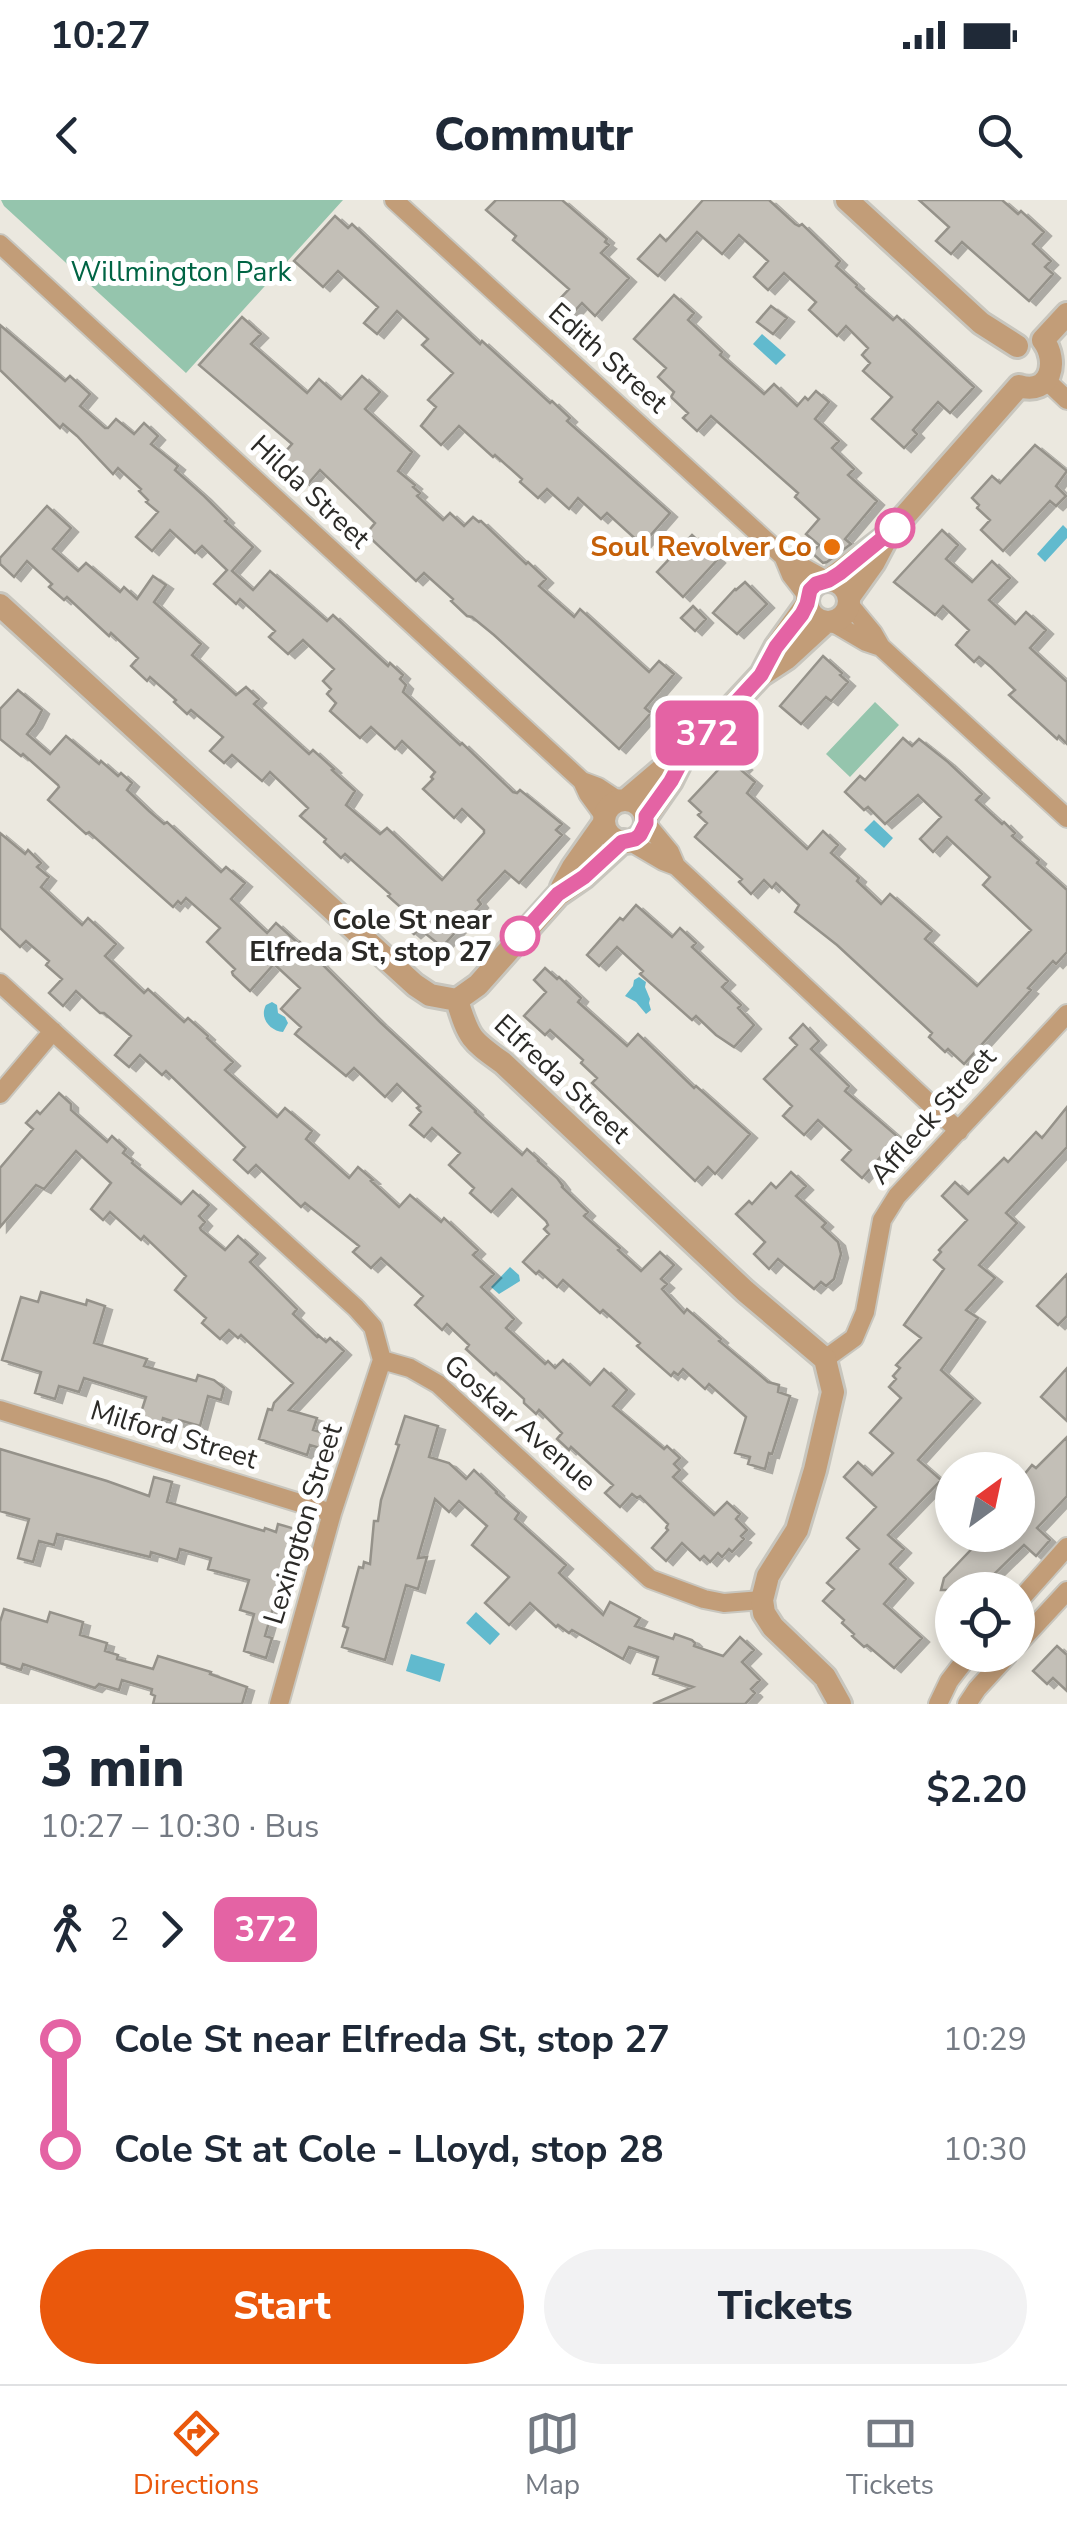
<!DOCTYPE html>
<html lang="en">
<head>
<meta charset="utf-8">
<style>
  body { margin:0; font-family:"Nunito Sans",sans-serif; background:#f2f2f3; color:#1f2937; height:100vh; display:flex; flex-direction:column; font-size:38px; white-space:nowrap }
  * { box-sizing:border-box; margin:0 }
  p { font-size:32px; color:#747a83 }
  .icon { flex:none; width:55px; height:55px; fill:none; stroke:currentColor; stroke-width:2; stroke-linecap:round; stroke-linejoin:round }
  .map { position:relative; height:1504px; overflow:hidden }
  .side { display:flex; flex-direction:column; background:#fff; flex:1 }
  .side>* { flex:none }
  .badge { padding:0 20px; border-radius:15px; font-size:35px; line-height:65px }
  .needle { width:65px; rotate:33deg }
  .buttons { position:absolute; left:935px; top:1252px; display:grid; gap:20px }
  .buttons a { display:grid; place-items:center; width:100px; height:100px; border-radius:50%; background:#fff; box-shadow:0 5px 15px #0003; font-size:50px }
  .map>.badge { position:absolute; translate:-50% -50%; box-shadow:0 0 0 5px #fff }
  .legs { display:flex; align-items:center; gap:15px; height:110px; padding:0 40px; font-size:32px }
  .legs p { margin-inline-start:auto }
  .overview { display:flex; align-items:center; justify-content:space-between; height:170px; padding:0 40px }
  h1 { font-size:55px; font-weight:800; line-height:75px }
  .cta { display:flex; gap:20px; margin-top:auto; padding:20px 40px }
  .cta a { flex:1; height:115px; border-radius:60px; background:#ea580c; color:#fff; font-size:40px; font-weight:800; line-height:115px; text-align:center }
  .cta a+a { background:#f2f2f3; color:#1f2937 }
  ul { padding:0 40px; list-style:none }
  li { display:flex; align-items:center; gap:35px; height:110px; font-size:38px }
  li i { display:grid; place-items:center; width:15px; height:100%; margin:0 12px; background:currentColor }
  li i::after { content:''; width:25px; height:25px; margin:-12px; border:8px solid; border-radius:50%; background:#fff }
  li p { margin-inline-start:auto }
  li:first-child i { background:linear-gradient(#0000 50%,currentColor 0) }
  li:last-child i { background:linear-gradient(currentColor 50%,#0000 0) }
  .status { display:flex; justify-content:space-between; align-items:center; height:70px; padding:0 50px; background:#fff; direction:ltr }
  .status svg { height:28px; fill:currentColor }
  header { display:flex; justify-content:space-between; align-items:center; height:130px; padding:0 40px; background:#fff; font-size:45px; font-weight:800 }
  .tab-bar { display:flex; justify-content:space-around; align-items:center; height:140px; border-top:2px solid #e0e1e3; background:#fff; font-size:28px; color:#747a83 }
  .tab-bar a { display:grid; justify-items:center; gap:5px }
  .tab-bar .active { color:#ea580c }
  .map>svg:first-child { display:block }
  .green { fill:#95c5ad }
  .water { fill:#61bace }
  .building { fill:#c3bfb7; stroke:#95928a; stroke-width:2.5; filter:url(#shadow) }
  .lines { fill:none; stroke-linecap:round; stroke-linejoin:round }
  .minor-casing { stroke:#c8c6be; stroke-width:22 }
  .tertiary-casing { stroke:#c8c6be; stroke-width:28 }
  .minor { stroke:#c29d78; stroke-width:18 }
  .tertiary { stroke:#c29d78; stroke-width:22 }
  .line-1-casing { stroke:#fff; stroke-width:22 }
  .line-1 { stroke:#e463a4; stroke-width:15 }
  .stop-1-dot { fill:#fff; stroke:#e463a4; stroke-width:5 }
  .food-dot { fill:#e8710a; stroke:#fff; stroke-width:4 }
  .labels { text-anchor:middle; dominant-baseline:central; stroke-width:10; stroke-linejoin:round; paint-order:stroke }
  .park-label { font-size:28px; fill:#006444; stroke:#fff }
  .street-label { font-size:28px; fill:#2b2a27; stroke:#fff }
  .food-label { font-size:28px; font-weight:bold; fill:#c56008; stroke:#fff; text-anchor:end }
  .stop-label { font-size:28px; font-weight:bold; fill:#2b2a27; stroke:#fff; text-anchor:end }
</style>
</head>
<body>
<div class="status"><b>10:27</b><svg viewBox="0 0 49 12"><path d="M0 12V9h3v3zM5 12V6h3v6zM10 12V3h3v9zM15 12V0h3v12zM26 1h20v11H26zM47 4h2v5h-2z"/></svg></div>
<header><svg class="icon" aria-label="back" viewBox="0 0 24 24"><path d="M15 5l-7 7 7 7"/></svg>Commutr<svg class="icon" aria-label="search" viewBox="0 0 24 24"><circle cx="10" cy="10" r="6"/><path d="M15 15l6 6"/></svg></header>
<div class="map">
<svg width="1067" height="1504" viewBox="0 0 1067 1504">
  <defs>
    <filter id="shadow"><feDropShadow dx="7" dy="4" stdDeviation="0" flood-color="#0004"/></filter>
  </defs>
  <rect width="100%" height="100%" fill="#ebe8df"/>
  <path class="green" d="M1,0H343L186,173L4,6Z
    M875,502L899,525L850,577L826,554Z"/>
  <path class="water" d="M762,134L786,155L776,165L753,144Z
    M1063,325L1067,329V338L1045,362L1037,354Z
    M874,620L893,638L884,648L864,630Z
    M639,777L646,782L645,787L650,799L649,803L651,810L646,814L636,802L625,796L633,786L634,780Z
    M272,802L277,805L278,813L285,817L288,823L283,832C270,831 259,818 266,805Z
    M510,1067L519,1075L520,1081L499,1094L491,1087Z
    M476,1412L500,1434L490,1445L466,1423Z
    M411,1454L445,1464L440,1482L406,1471Z"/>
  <path class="building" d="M496,0H562L607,39L605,42L609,45L601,53L629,78L595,116L582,103L570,116L556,103L569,89L513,40L516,36L486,10Z
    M703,0H769L795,24L799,26L802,24L840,61L836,66L857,85L856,87L893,120L897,116L974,187L950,213L938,202L913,230L917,234L904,248L872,219L892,197L863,171L870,163L862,155L868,148L846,126L837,136L809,110L816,102L784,73L768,90L754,77L768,61L739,35L722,54L697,32L658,76L638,59L660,35L666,41Z
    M919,0H1002L1018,14L1021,11L1044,32L1033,44L1051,61L1045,67L1053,74L1029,101L962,42L951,54L936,41L949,27Z
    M335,16L348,28L352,24L480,144L482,141L550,203L552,201L570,218L567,221L670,313L642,345L607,313L601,319L578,298L569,309L547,289L538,298L520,282L522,279L495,255L493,257L459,226L441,245L421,226L436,207L428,200L453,173L422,145L428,139L397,111L377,134L364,123L378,107L338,71L323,87L294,61Z
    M674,95L694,113L688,120L722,152L720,155L764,194L774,184L797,206L805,197L808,200L816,191L829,202L815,219L839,241L832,248L854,269L848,275L877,301L845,339L851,344L827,362L823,363L812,353L819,345L806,334L819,319L795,297L798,293L711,216L697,231L683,218L688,213L671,197L674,192L658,177L666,168L634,139Z
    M771,106L787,118L773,134L757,122Z
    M242,117L261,134L251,144L307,193L319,179L341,199L362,176L380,192L365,209L412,252L398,271L415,285L413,287L420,293L417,296L443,320L450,313L464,326L473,317L479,322L481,321L526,364L528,362L546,379L539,386L574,417L580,409L649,472L659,461L674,474L645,508L651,513L619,549L494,435L472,417L467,416L451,401L453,399L424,373L416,381L366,334L375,323L320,270L307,285L279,259L292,244L199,165Z
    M0,125L65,181L70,176L90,194L80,206L105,228H108L116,219L134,234L144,223L158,236L151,244L178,266L175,270L204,296L227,319L225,321L253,347L232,371L253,390L270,371L327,421L333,415L388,466L390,463L403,475L400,479L406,485L403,492L460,545L462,543L513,592L517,593L520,590L562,624L556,630L562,635L519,683L505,671L478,700L481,704L442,747L420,729L414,734L399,721L407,713L388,696L390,694L345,654L341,658L324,642L326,639L300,616L308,608L270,572L262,581L232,555L224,563L210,551L223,537L191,510L187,514L174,502L176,500L150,477L147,481L131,466L138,458L111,433L109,436L67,397L64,400L49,387L52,384L27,361L14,377L0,364V358L47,306L71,328L53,349L78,371L86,363L120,392L124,387L137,399L153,376L166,385L154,402L201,444L192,455L236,495L246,487L259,499L254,504L309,554L313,550L334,569L332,570L355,591L346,605L380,634L387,628L442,680L484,633V630L462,609L454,618L423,589L433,579L431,577L435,572L402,541L395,549L371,527L360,538L330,511L336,503L327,494L331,489L323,481L334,469L303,440L288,454L269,437L275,431L240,399L236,404L214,384L227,370L202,346L195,353L170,330L152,351L136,337L158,312L146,302L148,300L139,291L141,289L118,268L113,274L77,236L63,224L60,228L0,170Z
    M1035,245L1067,271L1056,286L1066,296L1056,306L1050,301L1003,351L981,330L990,320L977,308L979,305L972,298L992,276L1000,283Z
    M942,330L958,345L946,359L972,382L992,361L1010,378L989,400L1015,424L1026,412L1046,430L1030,448L1067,482V544L1059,536L1057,539L1009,495L1015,490L991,467L979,457L974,462L956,445L969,430L943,406L935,415L894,382Z
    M692,335L718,359L683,397L657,372Z
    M745,382L767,404L737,434L713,413L735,389L736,390Z
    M693,406L706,419L695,431L681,418Z
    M823,456L842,473L840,475L848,482L831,501L826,497L801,524L780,506Z
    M18,490L42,510L35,524L27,534L50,554L66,536L99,564L101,561L118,576L121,573L132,583L127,590L149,611L164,624L167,622L221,672L226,667L245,683L231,699L267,733L276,723L299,744L300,742L380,822L476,911L475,912L522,955L527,949L539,960L538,961L557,978L563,986L562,987L588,1012L584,1016L620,1048L618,1050L641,1071L660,1052L674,1065L661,1079L667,1084L662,1089L684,1113L687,1109L721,1139L719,1141L768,1182L779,1185L778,1192L790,1196L772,1254L769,1253L765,1269L748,1264L750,1257L735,1253L746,1217L709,1184L705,1189L683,1169L678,1175L674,1172L671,1176L637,1146L640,1143L603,1110L600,1113L563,1080L557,1087L539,1071L536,1074L523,1062L549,1034L544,1029L548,1025L546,1021L512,989L491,1012L470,993L474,988L449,965L460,953L432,928L424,937L410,925L421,912L417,908L420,906L397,884L385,897L354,868L346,876L295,834L301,827L281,809L300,788L274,764L250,791L233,775L232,772L235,769L207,742L220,728L186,698L181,704L178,701L173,707L89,632L86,634L48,600L59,587L58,585L23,554L21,556L0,539V509Z
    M903,538L912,546L919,539L948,562L982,594L976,600L1002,624L1004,622L1015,633L1012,636L1039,660L1037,663L1067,690V752L1056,764L1053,761L1028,788L1031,790L964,864L948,849L945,852L929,837L932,833L917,819L837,745L795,712L799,705L776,683L772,688L764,680L751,694L739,682L742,679L695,637L707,623L698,615L701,612L689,601L732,555L745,566L741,570L755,582L747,593L807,649L823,631L838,645L831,653L859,678L857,681L881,704L890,694L932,731L925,739L977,786L1031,730L983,685L990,677L947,637L933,652L920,639L941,617L918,595L885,624L868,607L864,610L845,592L860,576L865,580Z
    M0,633L25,654L28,650L41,663L37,667L49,677L41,687L82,725L88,718L116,744L105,756L144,793L148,789L184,822L188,818L208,836L207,838L233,862L225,870L277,917L285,908L312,931L306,939L349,978L358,967L373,980L371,981L399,1007L410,995L441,1022L444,1018L478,1050L473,1055L494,1074L481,1087L514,1119L506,1128L545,1164L548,1161L555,1168L563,1160L590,1185L604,1169L627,1190L613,1206L664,1249L667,1246L680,1258L674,1264L680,1270L673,1277L714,1315L727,1302L740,1314L736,1319L747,1330L741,1336L744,1339L732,1352L729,1349L722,1357L718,1353L710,1362L704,1356L700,1360L682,1343L666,1361L652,1348L668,1330L666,1328L668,1324L640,1296L637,1298L632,1294L620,1307L605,1293L613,1285L571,1247L569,1250L557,1239L562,1233L539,1210L536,1214L524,1203V1199L496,1173L494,1175L466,1149L469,1145L447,1124L442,1130L415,1105L423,1096L381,1058L371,1068L353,1052L359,1046L305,1003L301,1007L256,965L248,973L234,960L245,947L166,871L162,875L140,855L129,867L115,855L131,836L104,813H100L76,791L63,806L49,793L62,779L46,765L49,761L26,741L20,747L0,728Z
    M636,705L672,737L680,728L696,743L692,747L728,781L722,787L741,805L738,808L754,825L734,847L716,835L696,816L692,820L640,774L643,771L617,747L599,766L587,755L620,718L623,720Z
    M545,768L557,779L559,777L581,798L578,802L627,846L638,834L694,888L696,886L750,934L715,974L708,967L695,981L592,883L597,878L581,863L583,860L550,830L545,835L524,816L546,792L534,780Z
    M803,824L819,841L811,849L849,886L845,891L898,937L862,978L842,960L851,950L818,920L804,935L783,916L792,906L764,879L797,845L790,838Z
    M59,893L71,904V910L107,942L112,936L126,949L123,953L133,961L132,963L181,1004L193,991L209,1005L199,1016L205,1022L200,1028L201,1030L225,1050L238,1036L258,1054L250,1062L297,1109L293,1114L317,1137L318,1135L326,1142L330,1138L344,1151L289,1210L317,1218L313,1230L334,1236L330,1251L310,1245L307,1255L259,1239L268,1209L272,1210L274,1203L293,1183L241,1135L238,1138L229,1130L220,1139L202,1123L206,1118L175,1090L186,1076L144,1036L141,1040L110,1012L103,1020L91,1009L111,983L76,951L44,989L36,985L0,1027V968L33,929L26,923L37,911L40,914Z
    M1067,907V947L1006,1013L1017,1023L979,1065L995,1078L966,1110L978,1118L941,1170L973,1199L918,1260L941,1280L888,1335L904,1349L890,1364L906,1379L884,1404L922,1438L894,1468L867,1445L864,1447L852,1436L854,1434L842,1423L844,1420L823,1401L834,1389L827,1383L859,1349L847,1338L876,1307L844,1277L858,1262L872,1275L893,1253L870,1233L901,1198L889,1187L896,1179L893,1176L900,1168L896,1165L921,1138L904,1125L944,1069L934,1060L941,1052L939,1050L967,1020L942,996L955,982L968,994L1004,958L1008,962L1036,932L1042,938Z
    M791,972L806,986L796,996L826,1023L822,1027L838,1042L841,1054L834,1079L826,1086L821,1082L814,1089L778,1059L769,1069L754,1054L765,1042L736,1014L749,1001L752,1004L771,983L776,988Z
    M1067,1074V1116L1058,1125L1037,1106Z
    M41,1092L86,1105L87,1100L105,1106L94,1143L147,1159L144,1166L196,1181L198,1175L214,1180L224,1188L221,1200L208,1196L200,1226L179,1220L178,1223L163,1218L160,1229L138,1222L146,1197L84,1178L79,1192L59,1186L55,1199L35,1193L41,1172L2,1160L21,1097L38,1102Z
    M1067,1168V1221L1041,1197Z
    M405,1216L438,1226L429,1257L449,1263L466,1279L474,1270L497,1292L496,1293L519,1313L515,1319L566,1365L559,1373L603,1415L610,1402L640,1418L635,1426L673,1439L675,1434L692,1440L695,1443L694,1446L723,1456L740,1437L754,1450L742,1462L760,1480L751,1489L755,1493L745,1504H653L693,1487L653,1474L658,1457L629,1447L623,1459L572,1430L569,1433L558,1425L556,1427L530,1403L509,1425L485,1403L509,1377L472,1345L487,1326L459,1301L449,1312L435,1299L418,1358L427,1357L418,1389L406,1385L385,1460L342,1447L348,1428L343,1426L359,1367L363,1368L364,1362L370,1364L374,1321H378L381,1300L399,1245L396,1244Z
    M1067,1237V1296L1037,1328L1050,1340L1036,1356L1024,1345L978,1390H941L944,1378L985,1335H1018V1282L1032,1265L1036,1268Z
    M0,1249L107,1281L149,1296L154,1277L172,1282L167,1302L264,1331L265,1328L276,1332L278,1324L299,1330L288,1371L284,1370L265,1436L272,1438L266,1458L244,1451L254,1414L240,1410L249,1380L208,1369L211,1358L180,1349L177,1360L151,1352L150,1357L57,1334L54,1345L39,1341L33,1362L18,1358L29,1319L0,1311Z
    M4,1409L47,1422L50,1412L83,1422L80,1435L107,1443L105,1451L118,1455L117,1459L153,1469L158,1456L211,1472L210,1474L247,1487L242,1504H153L155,1496L151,1494L152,1489L122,1480L119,1490L99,1484L95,1488L23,1464L21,1470L0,1463V1422Z
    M1057,1446L1067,1455V1491L1053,1478L1047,1484L1033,1471Z"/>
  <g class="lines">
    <defs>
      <path id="minor" d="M394,0L784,357L826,380
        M0,44L582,581L598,587L619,601
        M1046,180L1067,200
        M784,358L791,375L808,397
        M849,404L873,433L881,447L1067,618
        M832,422L866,442L881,447
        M582,581L588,594L604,616
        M646,623L670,652L676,666
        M629,641L663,661L676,666L959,931
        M0,783L356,1108L373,1127L382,1160L410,1168L438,1184L650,1379L704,1399L724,1403L762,1400
        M0,894L53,831
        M825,1159L854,1138L865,1112L882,1020L897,996L1067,814
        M0,1210L332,1313
        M1018,1402L1067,1347
        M1018,1444L1067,1391
        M279,1504L332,1313L382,1160
        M938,1504L949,1481L969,1455
        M967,1504L977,1489L1008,1455"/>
      <path id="tertiary" d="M847,0L981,123L1017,146
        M1043,140L1067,114
        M1019,186C1051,196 1059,161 1043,140
        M829,380L887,336L1019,186
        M807 401a21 21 0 1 1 42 0a21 21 0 1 1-42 0Z
        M849,397L874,362L884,343
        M0,405L415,785L430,795L457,800
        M763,472L776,447L807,404
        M626,600L660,571L678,563
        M604 621a21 21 0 1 1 42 0a21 21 0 1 1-42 0Z
        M646,617L671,581L681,561L761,475L787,458L826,422
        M562,687L573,667L604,623
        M457,800C469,839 471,840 503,863L745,1091L825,1159L833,1192L815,1270L797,1330L768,1376L762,1400L764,1413L773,1427L825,1477L840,1504
        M457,800L478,785L558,695L584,677L623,641"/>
    </defs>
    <use href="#minor" class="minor-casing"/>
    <use href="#tertiary" class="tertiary-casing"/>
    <use href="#minor" class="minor"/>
    <use href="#tertiary" class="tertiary"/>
  </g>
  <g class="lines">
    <defs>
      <path id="line-1" d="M520,736L558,694L584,677L622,642L635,639L640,635L646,623V616L671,581L681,562L761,475L776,447L802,414L807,404L810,390L816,384L829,380L840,373L895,328"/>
    </defs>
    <use href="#line-1" class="line-1-casing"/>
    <use href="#line-1" class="line-1"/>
  </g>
  <g class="stop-1-dot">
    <circle cx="895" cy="328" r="18"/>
    <circle cx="520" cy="736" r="18"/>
  </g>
  <circle class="food-dot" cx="832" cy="347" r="10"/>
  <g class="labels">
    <g class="park-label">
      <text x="181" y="72">Willmington Park</text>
    </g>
    <g class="street-label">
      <text transform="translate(608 158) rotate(42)">Edith Street</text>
      <text transform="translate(310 292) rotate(43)">Hilda Street</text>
      <text transform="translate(562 879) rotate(43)">Elfreda Street</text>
      <text transform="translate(933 916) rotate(-48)">Affleck Street</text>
      <text transform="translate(520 1223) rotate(41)">Goskar Avenue</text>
      <text transform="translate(174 1235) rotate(17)">Milford Street</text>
      <text transform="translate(303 1324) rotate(-73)">Lexington Street</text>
    </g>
    <g class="food-label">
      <text x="812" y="347">Soul Revolver Co</text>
    </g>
    <g class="stop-label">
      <text x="492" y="720">Cole St near<tspan x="492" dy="32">Elfreda St, stop 27</tspan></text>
    </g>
  </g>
</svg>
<div class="buttons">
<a><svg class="needle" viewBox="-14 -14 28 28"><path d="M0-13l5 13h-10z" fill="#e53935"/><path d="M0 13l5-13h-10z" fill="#747a83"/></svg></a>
<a><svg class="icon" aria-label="locate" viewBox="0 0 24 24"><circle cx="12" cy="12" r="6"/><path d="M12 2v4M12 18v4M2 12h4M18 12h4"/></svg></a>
</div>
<b class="badge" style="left:707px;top:533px;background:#e463a4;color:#fff">372</b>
</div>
<section class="side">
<div class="overview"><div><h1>3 min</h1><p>10:27 – 10:30 · Bus</p></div><b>$2.20</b></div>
<div class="legs"><svg class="icon" aria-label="walk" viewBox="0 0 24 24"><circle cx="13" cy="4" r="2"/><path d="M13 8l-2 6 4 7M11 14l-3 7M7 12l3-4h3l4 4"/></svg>2<svg class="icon" aria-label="forward" viewBox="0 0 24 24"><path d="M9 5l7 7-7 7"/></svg><b class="badge" style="background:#e463a4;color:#fff">372</b></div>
<ul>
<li><i style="color:#e463a4"></i><b>Cole St near Elfreda St, stop 27</b><p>10:29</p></li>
<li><i style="color:#e463a4"></i><b>Cole St at Cole - Lloyd, stop 28</b><p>10:30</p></li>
</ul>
<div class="cta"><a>Start</a><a>Tickets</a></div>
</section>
<nav class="tab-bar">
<a class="active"><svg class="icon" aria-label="directions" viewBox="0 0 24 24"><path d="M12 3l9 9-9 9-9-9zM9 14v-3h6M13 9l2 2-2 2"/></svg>Directions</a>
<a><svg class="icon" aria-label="map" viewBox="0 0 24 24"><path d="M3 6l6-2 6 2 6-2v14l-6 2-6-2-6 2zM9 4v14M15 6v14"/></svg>Map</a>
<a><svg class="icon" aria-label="tickets" viewBox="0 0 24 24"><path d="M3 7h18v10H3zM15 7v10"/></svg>Tickets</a>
</nav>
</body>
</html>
